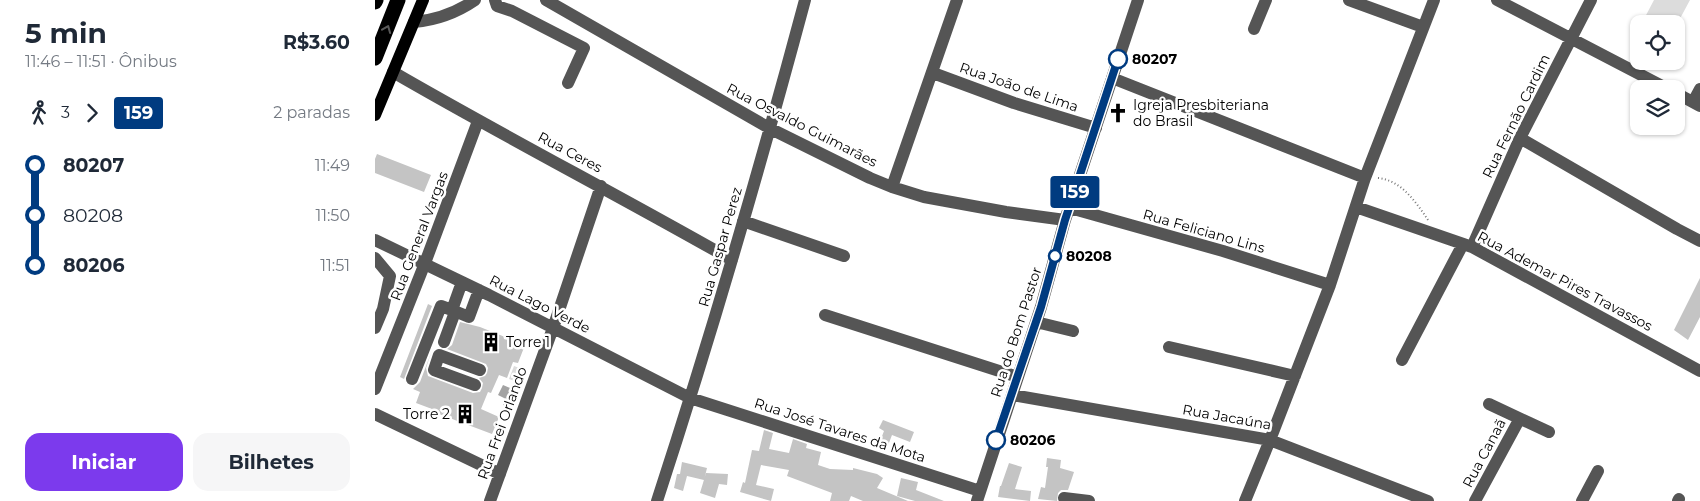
<!DOCTYPE html>
<html lang="pt">
<head>
<meta charset="utf-8">
<style>
  body { margin:0; font-family:Montserrat,sans-serif; background:#f6f6f7; color:#1f2937; height:100vh; display:flex; flex-direction:column; font-size:19px; white-space:nowrap }
  * { box-sizing:border-box; margin:0 }
  p { font-size:16px; color:#747a83 }
  .icon { flex:none; width:28px; height:28px; fill:none; stroke:currentColor; stroke-width:2; stroke-linecap:round; stroke-linejoin:round }
  .map { position:relative; flex:1; overflow:hidden }
  .drawer { display:flex; flex-direction:column; background:#fff; width:375px }
  .drawer>* { flex:none }
  .badge { padding:0 10px; border-radius:4px; font-size:18px; line-height:32px }
  .buttons { position:absolute; left:1255px; top:15px; display:grid; gap:10px }
  .buttons a { display:grid; place-items:center; width:55px; height:55px; border-radius:10px; background:#fff; box-shadow:0 1px 4px #0004; font-size:25px }
  .map>.badge { position:absolute; translate:-50% -50%; box-shadow:0 0 0 2px #fff }
  .legs { display:flex; align-items:center; gap:8px; height:55px; padding:0 25px; font-size:16px }
  .legs p { margin-inline-start:auto }
  .headline { display:flex; align-items:center; justify-content:space-between; height:85px; padding:0 25px }
  h1 { font-size:28px; font-weight:700; line-height:38px }
  .primary-button { display:flex; gap:10px; margin-top:auto; padding:10px 25px }
  .primary-button a { flex:1; height:58px; border-radius:15px; background:#7c3aed; color:#fff; font-size:20px; font-weight:700; line-height:58px; text-align:center }
  .primary-button a+a { background:#f6f6f7; color:#1f2937 }
  ul { padding:0 25px; list-style:none }
  li { display:flex; align-items:center; gap:18px; height:50px; font-size:19px }
  li i { display:grid; place-items:center; width:8px; height:100%; margin:0 6px; background:currentColor }
  li i::after { content:''; width:12px; height:12px; margin:-6px; border:4px solid; border-radius:50%; background:#fff }
  li p { margin-inline-start:auto }
  li:first-child i { background:linear-gradient(#0000 50%,currentColor 0) }
  li:last-child i { background:linear-gradient(currentColor 50%,#0000 0) }
  main { display:flex; flex:1; min-height:0 }
  .map>svg:first-child { display:block }
  .green { fill:#dcdcdc }
  .water { fill:#a3a3a3 }
  .building { fill:#c4c4c4 }
  .lines { fill:none; stroke-linecap:round; stroke-linejoin:round }
  .path { stroke:#777; stroke-width:2; stroke-dasharray:1 2.5; stroke-linecap:butt }
  .minor { stroke:#555; stroke-width:12 }
  .major { stroke:#000; stroke-width:12 }
  .highway { stroke:#000; stroke-width:15 }
  .oneway { stroke:#595959 }
  .line-1-casing { stroke:#fff; stroke-width:11 }
  .line-1 { stroke:#003b80; stroke-width:8 }
  .stop-1-dot { fill:#fff; stroke:#003b80; stroke-width:2.5 }
  .labels { text-anchor:middle; dominant-baseline:central; stroke-width:5; stroke-linejoin:round; paint-order:stroke }
  .stop-label { font-size:14px; font-weight:bold; fill:#000; stroke:#fff; text-anchor:start }
  .street-label { font-size:14px; fill:#000; stroke:#fff }
  .poi-label { font-size:14px; fill:#000; stroke:#fff; text-anchor:start }
</style>
</head>
<body>
<main>
<section class="drawer">
<div class="headline"><div><h1>5 min</h1><p>11:46 – 11:51 · Ônibus</p></div><b>R$3.60</b></div>
<div class="legs"><svg class="icon" aria-label="walk" viewBox="0 0 24 24"><circle cx="13" cy="4" r="2"/><path d="M13 8l-2 6 4 7M11 14l-3 7M7 12l3-4h3l4 4"/></svg>3<svg class="icon" aria-label="forward" viewBox="0 0 24 24"><path d="M9 5l7 7-7 7"/></svg><b class="badge" style="background:#003b80;color:#fff">159</b><p>2 paradas</p></div>
<ul>
<li><i style="color:#003b80"></i><b>80207</b><p>11:49</p></li>
<li><i style="color:#003b80"></i><span>80208</span><p>11:50</p></li>
<li><i style="color:#003b80"></i><b>80206</b><p>11:51</p></li>
</ul>
<div class="primary-button"><a>Iniciar</a><a>Bilhetes</a></div>
</section>
<div class="map">
<svg width="1325" height="501" viewBox="0 0 1325 501">
  <rect width="100%" height="100%" fill="#fff"/>
  <path class="green" d="M1279,0H1315L1301,26V24H1278L1269,19Z
    M139,366L147,369L142,382L134,379Z"/>
  <path class="water" d="M128,385L140,390L133,407L128,405L129,398L123,395Z"/>
  <path class="building" d="M2,154L56,175L49,192L0,173V159Z
    M1325,278V317L1313,340L1299,330Z
    M53,304L57,306L29,379L25,377Z
    M85,322L105,327L150,345L143,363L138,362L132,378L124,375L116,393L113,392L106,409L124,417L117,434L56,411L57,409L41,403L45,392L38,389L45,382L56,353L51,368L53,376L98,393L105,392L107,388L108,383L104,378L110,376L112,373L113,368L111,364L72,349L77,345Z
    M508,420L539,432L535,442L517,435L512,448L504,444L509,431L504,428Z
    M389,430L398,433L394,449L414,453L418,439L432,444L431,448L446,452L443,465L455,469L478,470V468L502,474L508,478L502,488L533,501H488L476,496L474,501H455L457,493L412,476L414,470L386,465L381,485L399,489L396,501L365,492L368,482L370,483L377,450L384,451Z
    M672,458L686,460L685,468L699,472L693,490H686L683,493L682,501L663,499L666,487L670,488L673,467H671Z
    M307,462L332,468L329,480L312,476L308,491L299,488L302,474H305Z
    M634,463L647,467L640,489L656,491L655,501L623,497L625,486H626Z
    M331,473L353,474L352,485L344,484L340,498L325,493Z
    M526,478L543,482L541,490L569,501H540L522,496Z"/>
  <g class="lines">
    <path class="path" d="M1003,178C1026,180 1041,202 1053,220"/>
    <path class="minor" d="M120,0L122,6L137,11L209,48L193,83
      M171,0L396,129L495,178L517,187L549,197L631,212L690,220
      M974,0L1048,27
      M1122,0L1293,89
      M39,22C62,20 81,13 100,0
      M879,29L891,0
      M18,72C130,137 245,196 357,260
      M558,73L639,103L721,128
      M737,78L990,178
      M1301,93L1325,106
      M1318,102L1325,89
      M1145,138L1302,229L1325,241
      M517,187L582,0
      M981,207L1097,247L1325,371
      M695,208L848,251L955,285
      M368,221L469,256
      M0,240L114,295L315,398L605,491
      M1097,247L1145,138L1216,0
      M0,258L15,276L8,309L0,328
      M77,310L94,317L104,290
      M450,315L643,377
      M661,322L698,331
      M69,342L80,312
      M794,347L920,376
      M1027,360L1088,244
      M37,379L66,306L77,310L87,282
      M100,385L59,370L64,355L105,370
      M0,389L50,263L103,121
      M637,395L895,440L1053,501
      M1114,404L1174,432
      M0,414L125,474
      M689,498L714,501
      M115,501L178,328L226,186
      M282,501C336,336 385,168 430,0
      M602,501L666,307L690,220L763,0
      M870,501L895,440L955,285L990,178L1059,0
      M1100,501L1144,420
      M1207,501L1223,471
      M1303,501L1304,499"/>
    <path class="major" d="M0,115L48,0"/>
    <path class="highway" d="M0,2L1,0
      M0,58L23,0"/>
  </g>
  <defs><path id="oneway-chevron" d="M-2-3.5L2.5 0L-2 3.5" fill="none" stroke-width="1.6" stroke-linecap="round" stroke-linejoin="round" transform="scale(1.25)"/></defs>
  <use class="oneway" href="#oneway-chevron" transform="translate(12 29) rotate(-68)"/>
  <g class="lines">
    <defs>
      <path id="line-1" d="M621,440L666,307L690,220L743,59"/>
    </defs>
    <use href="#line-1" class="line-1-casing"/>
    <use href="#line-1" class="line-1"/>
  </g>
  <defs>
    <symbol id="church-bare" viewBox="-9 -9 18 18"><path d="M-1.2-6h2.4v3.5h3.3v2.4h-3.3V6h-2.4V-.1h-3.3v-2.4h3.3Z" fill="#000" stroke="#fff" stroke-width="2.5" paint-order="stroke"/></symbol>
    <symbol id="building-bare" viewBox="-9 -9 18 18"><path d="M-4-6H4V6H1V3H-1V6H-4ZM-2.5-4.3h1.7v1.8h-1.7ZM.8-4.3h1.7v1.8H.8ZM-2.5-1h1.7V.8h-1.7ZM.8-1h1.7V.8H.8Z" fill="#000" stroke="#fff" stroke-width="2.5" paint-order="stroke"/></symbol>
  </defs>
  <g fill-rule="evenodd">
    <use href="#church-bare" x="729" y="99" width="28" height="28"/>
    <use href="#building-bare" x="102" y="328" width="28" height="28"/>
    <use href="#building-bare" x="76" y="400" width="28" height="28"/>
  </g>
  <g class="stop-1-dot">
    <circle cx="743" cy="59" r="9"/>
    <circle cx="680" cy="256" r="6"/>
    <circle cx="621" cy="440" r="9"/>
  </g>
  <g class="labels">
    <g class="stop-label">
      <text x="757" y="59">80207</text>
      <text x="691" y="256">80208</text>
      <text x="635" y="440">80206</text>
    </g>
    <g class="street-label">
      <text transform="translate(644 87) rotate(19)">Rua João de Lima</text>
      <text transform="translate(1141 116) rotate(-64)">Rua Fernão Cardim</text>
      <text transform="translate(427 125) rotate(27)">Rua Osvaldo Guimarães</text>
      <text transform="translate(195 152) rotate(28)">Rua Ceres</text>
      <text transform="translate(829 231) rotate(16)">Rua Feliciano Lins</text>
      <text transform="translate(44 236) rotate(-69)">Rua General Vargas</text>
      <text transform="translate(345 247) rotate(-74)">Rua Gaspar Perez</text>
      <text transform="translate(1190 281) rotate(28)">Rua Ademar Pires Travassos</text>
      <text transform="translate(165 304) rotate(27)">Rua Lago Verde</text>
      <text transform="translate(641 332) rotate(-72)">Rua do Bom Pastor</text>
      <text transform="translate(852 417) rotate(10)">Rua Jacaúna</text>
      <text transform="translate(127 423) rotate(-70)">Rua Frei Orlando</text>
      <text transform="translate(465 430) rotate(18)">Rua José Tavares da Mota</text>
      <text transform="translate(1109 453) rotate(-62)">Rua Canaã</text>
    </g>
    <g class="poi-label">
      <text x="758" y="105">Igreja Presbiteriana<tspan x="758" dy="16">do Brasil</tspan></text>
      <text x="131" y="342">Torre 1</text>
      <text x="75" y="414" text-anchor="end">Torre 2</text>
    </g>
  </g>
</svg>
<div class="buttons">
<a><svg class="icon" aria-label="locate" viewBox="0 0 24 24"><circle cx="12" cy="12" r="6"/><path d="M12 2v4M12 18v4M2 12h4M18 12h4"/></svg></a>
<a><svg class="icon" aria-label="layers" viewBox="0 0 24 24"><path d="M12 4l9 5-9 5-9-5zM3 14l9 5 9-5"/></svg></a>
</div>
<b class="badge" style="left:700px;top:192px;background:#003b80;color:#fff">159</b>
</div>
</main>
</body>
</html>
